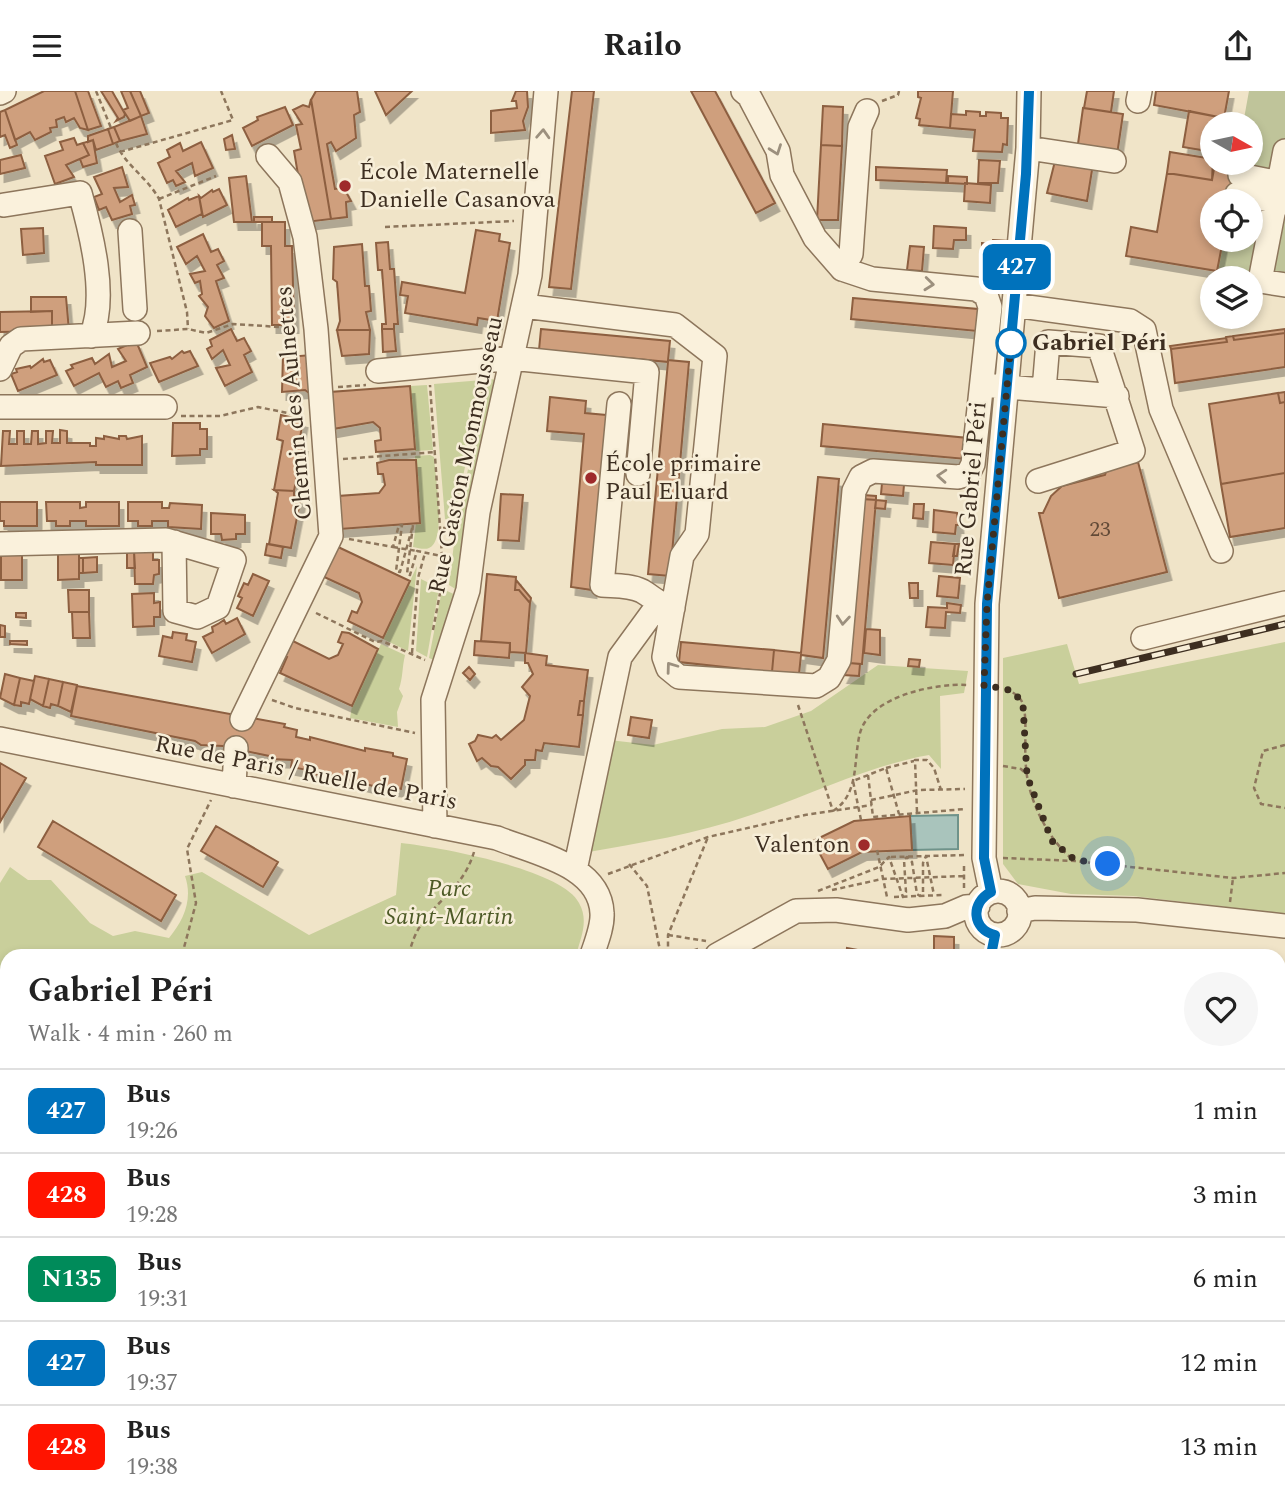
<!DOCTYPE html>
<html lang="en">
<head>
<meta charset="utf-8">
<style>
  body { margin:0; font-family:Spectral,serif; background:#f6f6f6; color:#222; height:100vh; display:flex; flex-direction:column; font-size:26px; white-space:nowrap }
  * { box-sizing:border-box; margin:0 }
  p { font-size:23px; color:#767676 }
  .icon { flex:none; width:38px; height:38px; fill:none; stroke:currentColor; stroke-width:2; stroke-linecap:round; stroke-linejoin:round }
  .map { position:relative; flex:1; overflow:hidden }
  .sheet { position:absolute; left:0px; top:858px; width:1286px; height:555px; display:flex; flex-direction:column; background:#fff; border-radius:21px 21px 0 0; box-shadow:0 4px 10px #0003 }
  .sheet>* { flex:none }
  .badge { padding:0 14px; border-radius:10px; font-size:24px; line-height:46px }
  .needle { width:46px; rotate:99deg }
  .fabs { position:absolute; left:1200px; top:21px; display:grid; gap:14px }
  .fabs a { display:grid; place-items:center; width:63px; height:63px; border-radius:50%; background:#fff; box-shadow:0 4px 10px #0003; font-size:35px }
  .you { position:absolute; width:35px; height:35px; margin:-18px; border:5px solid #fff; border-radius:50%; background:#1a73e8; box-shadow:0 0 0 10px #1a73e833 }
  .map>.badge { position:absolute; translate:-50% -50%; box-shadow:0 0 0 4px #fff }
  .round { display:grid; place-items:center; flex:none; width:74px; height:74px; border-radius:37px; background:#f6f6f6 }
  .overview { display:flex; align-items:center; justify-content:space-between; height:119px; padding:0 28px }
  h1 { font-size:33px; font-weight:700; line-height:52px }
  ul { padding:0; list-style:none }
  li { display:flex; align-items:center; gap:21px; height:84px; padding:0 28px; border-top:2px solid #e0e0e0 }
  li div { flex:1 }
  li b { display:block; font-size:26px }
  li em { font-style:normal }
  li .badge { min-width:77px; font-weight:700; text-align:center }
  header { display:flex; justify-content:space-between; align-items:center; height:91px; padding:0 28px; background:#fff; font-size:32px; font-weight:700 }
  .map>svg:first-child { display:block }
  .green { fill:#c9cf9b }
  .cemetery { fill:#bfc49a }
  .water { fill:#a9c4bc; stroke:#6f938a; stroke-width:2 }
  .building { fill:#cf9f7d; stroke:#8d5f41; stroke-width:2; filter:url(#shadow) }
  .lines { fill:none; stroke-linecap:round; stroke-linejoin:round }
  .minor-casing { stroke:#8d765c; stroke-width:26 }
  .path { stroke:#8d765c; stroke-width:2.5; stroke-dasharray:5 3.5; stroke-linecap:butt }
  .minor { stroke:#faf1dc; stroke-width:23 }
  .rail-casing { stroke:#3d2e20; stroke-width:7 }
  .rail { stroke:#f7eed8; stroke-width:4.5; stroke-dasharray:13; stroke-linecap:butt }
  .oneway { stroke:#9c907e }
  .line-casing { stroke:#fff; stroke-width:16 }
  .line { stroke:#0072bc; stroke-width:10 }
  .walk { stroke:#3d2e20; stroke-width:7; stroke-dasharray:0 12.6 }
  .poi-dot { fill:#9e2a2b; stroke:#f7eed8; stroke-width:2.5 }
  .stop-dot { fill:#fff; stroke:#0072bc; stroke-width:3.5 }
  .labels { text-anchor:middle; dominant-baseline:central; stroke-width:5; stroke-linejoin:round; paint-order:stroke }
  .number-label { font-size:21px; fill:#624a37 }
  .poi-label { font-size:24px; fill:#3d2e20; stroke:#f7eed8; text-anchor:start }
  .stop-label { font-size:24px; font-weight:bold; fill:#3d2e20; stroke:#f7eed8; text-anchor:start }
  .street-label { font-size:24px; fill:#3d2e20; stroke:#f7eed8 }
  .park-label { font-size:24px; font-style:italic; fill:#4d5a26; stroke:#f7eed8 }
</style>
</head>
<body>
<header><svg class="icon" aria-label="menu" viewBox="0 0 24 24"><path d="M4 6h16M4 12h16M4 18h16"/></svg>Railo<svg class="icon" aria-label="share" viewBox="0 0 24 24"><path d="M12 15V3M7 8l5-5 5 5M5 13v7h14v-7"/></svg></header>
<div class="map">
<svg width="1285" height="1412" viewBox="0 0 1285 1412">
  <defs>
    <filter id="shadow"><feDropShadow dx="4.5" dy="8" stdDeviation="0" flood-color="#0004"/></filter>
  </defs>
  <rect width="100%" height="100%" fill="#f0e4c8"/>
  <path class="green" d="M487,287L495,289L467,418L457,499L449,494L456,436Z
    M483,289L455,424L452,430L445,428L434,293Z
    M427,294L433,359L415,360L410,295Z
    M430,364L434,366C435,384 447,450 429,457C425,459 418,457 413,456L416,432L420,431L415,365Z
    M417,475L408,560L383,548Z
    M421,488L439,497L427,566L416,560Z
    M447,500L456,504L434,569L429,567L441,504Z
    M1285,551V823L1133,805L1071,803L1018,793L1003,773V567L1067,553L1079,593Z
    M381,553L405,564C402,577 403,586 399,598L403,605L397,621L398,636L350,627L352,615Z
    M878,574L968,580L964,602L940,605L941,678L929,664C867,675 811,704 751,724C696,743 640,752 583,762L609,649L653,654L722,638L765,636L811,620Z
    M401,752C438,756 562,778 579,812C589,829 581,847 576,864H7V1225L0,1235V792L10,776L28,789H51L90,832L113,845L135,840L169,847C184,829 193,808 185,785L202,781L309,844L396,804Z"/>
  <path class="cemetery" d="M1249,0H1285V205L1251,199V187H1216L1222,149H1251V110H1229L1236,72H1251V33H1243Z"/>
  <path class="water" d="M958,724V758L912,759L910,725Z"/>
  <path class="building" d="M44,0H75L88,39L80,37L74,27L66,31L64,26L56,29L57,36L50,37L51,41L35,49L30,41L15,49L5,19Z
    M75,0H88L101,35L88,39Z
    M101,0H112L125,23L124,26L116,30L118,27Z
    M121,0H130L141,25L130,30L123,19L128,17Z
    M130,0H140L149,22L141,25Z
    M357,0L360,21L354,24L356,47L336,60L331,51L327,53L335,98L344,97L351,110L346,111L347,126L331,128L311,9L316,0Z
    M375,0H412L386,24Z
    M516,0H527L528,16L523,30L525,39L491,42V20L517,17L516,10H512Z
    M594,0L571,198L549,196L572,0Z
    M691,0H715L775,112L756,122Z
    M918,0H953L950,37L919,34L920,28L916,27L921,7L918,6Z
    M1087,0H1114L1111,21L1084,17Z
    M1156,0H1229L1224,27L1154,14Z
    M311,8L331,128L306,131L294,60L301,58L296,34L302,33L293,19L303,14L309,16Z
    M823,15L843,16L842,55L821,54Z
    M285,16L293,34L252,55L243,37L258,29L257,26Z
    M1083,17L1123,23L1117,64L1077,60Z
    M5,19L17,54L10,57L5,44L0,46V21Z
    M966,20L980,21V25H986V21L1001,22V27H1008L1007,54L1003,53L1002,61L973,60L975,39L950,37L951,23L966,24Z
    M1189,20L1224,27L1223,33H1213V61L1183,56Z
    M141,25L147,43L120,50L114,36Z
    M114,36L120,50L113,53L108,38Z
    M108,38L113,53L96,59L93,49L88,51V45Z
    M232,44L235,58L226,59L224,48Z
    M74,47L77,54L83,52L89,64L66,74L74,86L55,93L45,65L63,59L60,51Z
    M93,49L97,72L83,76L80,68L89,64L83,52Z
    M201,51L213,77L195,85L192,72L176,80L185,91L176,95L173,89L167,92L158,72L170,66L167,59L180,52L183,60Z
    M821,54L842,55L838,129H817Z
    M1170,61L1213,68L1212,89L1167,82Z
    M21,64L25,77L0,83V69Z
    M979,69L1000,70L998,92H978Z
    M1055,70L1093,73L1087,110L1047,102Z
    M1215,72H1235L1229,110H1213V149H1223L1217,180L1126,165L1131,136L1157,141L1167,82L1212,89Z
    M122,76L128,96L114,97L120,111L132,104L135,114L130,115L132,123L112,129L106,116L99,119L94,106L102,103L94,86Z
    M876,76L947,79L946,92L876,89Z
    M246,85L252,131H234L229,87Z
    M948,85L967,86V93L948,92Z
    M965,92L991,94L990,112L964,110Z
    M219,98L227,114L203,126L199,105L201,107L212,99L213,101Z
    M199,105L202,123L176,136L168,119L188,107L189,109Z
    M254,126H272V131H254Z
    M262,131H285V155H292L294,234H272L271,155H262Z
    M934,135L966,137V149H954L953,158L933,157Z
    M43,137L44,162L23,164L21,138Z
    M476,139L500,143L499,150L510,152L497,230L478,227L477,234L405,222L408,205L400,204L402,191L465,202Z
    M203,143L211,161L218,158L224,170L217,174L224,187L216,190L229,230L214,237L205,225L208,216L199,205L202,203L200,190L195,192L190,183L205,180L197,165L186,173L177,156Z
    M993,149L1009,150L1008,163L992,162Z
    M388,151L390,178H394L398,233H394V238H382V233H386L382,179H378L376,152Z
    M982,152L992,153V162L982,161Z
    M362,153L365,195H369L371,220L366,221L370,239H337L340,230L337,191L333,188L334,156Z
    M910,155L924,156L922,180L907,179Z
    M31,206H66L69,240H52V220L31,221Z
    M853,207L978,218L977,240L851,228Z
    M52,220V240L0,241V221Z
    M231,238L237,250L244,247L251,260L244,264L252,281L225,295L216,277L230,274L223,259L212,268L207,258L212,255L210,249Z
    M382,238H394L396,260L383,261Z
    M541,238L670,250L668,269L689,271L670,485L648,483L668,271L539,259Z
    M1285,238V242L1234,249L1233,245Z
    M337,239H370L369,263L342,265Z
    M1285,242V276L1175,292L1171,258L1227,251L1226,246L1233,245L1234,249Z
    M1226,247L1227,251L1171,258L1170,255Z
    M136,250L147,276L130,284L133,292L121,297L118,290L106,296L99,282L74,295L66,280L73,277L71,274L92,267L95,273L109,263L112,276L126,270L118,258Z
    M182,260L184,262L190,260L198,275L159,291L150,272L170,266L172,268Z
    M283,263L288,266L311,264L309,302L305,299L282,301Z
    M43,268L44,271L50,269L57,284L18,300L11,283L17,281L16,278L30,275L31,277Z
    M410,295L415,358L376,361L375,350L381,349L380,337L373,331L333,338L330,301Z
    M1285,301V311L1280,312L1278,302Z
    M1278,302L1280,312L1285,311V382L1221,393L1209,313Z
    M550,306L586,310L585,322L618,325L606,335L592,499L571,496L584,343L547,340Z
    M281,324L303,329L299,353H303L294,400L274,399L283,350L277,348Z
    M173,332H200V338H207V358H200V364L172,365Z
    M823,333L968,347L966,368L821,355Z
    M60,339L67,340V352H90V355H96V347L104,348V345L119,348V345H126L127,348L142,345V374H96V371L1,375L3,340H10L9,353H17V340H24V353H31L32,340H38V353L46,352V340H53L52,352H60Z
    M389,369H416L420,432L340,438L338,405L379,402L385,394L383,383H378L377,372Z
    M1138,371L1167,481L1059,507L1039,422H1043L1051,405L1062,395L1105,384L1107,378Z
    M1107,378L1105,384L1070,392Z
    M1285,382V437L1230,446L1221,393Z
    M818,386L839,388L823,567L801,564L799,583L772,581L774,559L801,562Z
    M882,392L904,394L903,405L881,403Z
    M274,399L294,400V405L301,406L291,457L269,453L278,402Z
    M501,403L523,404L519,450L498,449Z
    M863,404L876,405V409L862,408Z
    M862,408L876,409L862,573L849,572Z
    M876,409L886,410L885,418L875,417Z
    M0,411H37V435H4V430H0Z
    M46,411H80V417L86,416V411H119V435H86V430H70V435H56V430H47Z
    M128,411H162V417H169L170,412L202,414L201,438L168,436V430H152V435H138V430H128Z
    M914,413H924L923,428L913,427Z
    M934,419L957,422L959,434H956L955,443L933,441Z
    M211,422L245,424V443H236V448L222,449L221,443H211Z
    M931,451L955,453L953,474L929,472Z
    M267,453L283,456L281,467L265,464Z
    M955,453H959L957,465H953Z
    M336,455L410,490L383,547L348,530L352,520L357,522L362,511L359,502L322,485Z
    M58,460H79V488L58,489Z
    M127,460H134L135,477H127Z
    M134,460H153V469H159V483L154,484L153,493H135Z
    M1,461H22V489H1Z
    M97,466V481L83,482V467Z
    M79,467H83V482H79Z
    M253,483L269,490L253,525L237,517L242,507L238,505L244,492L248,494Z
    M487,483L516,486L515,499H519L530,512L526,562L510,561V552L481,550Z
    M939,485L960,487L958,507L937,505Z
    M516,489L531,507L530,512L519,499H515Z
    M909,492H918V507H910Z
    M68,499H89V521H69Z
    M154,502V512L160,511V526H154V535L133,536L132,503Z
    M947,512L961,514L960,522L946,521L945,537L926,536L928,516L947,517Z
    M72,521H89L90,547H73Z
    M16,522H26V527L16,526Z
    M237,527L245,543L212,562L203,546L213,541L212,536L218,533L224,529L226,533Z
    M0,534L5,535V546H0Z
    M866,538L880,539V564L864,562Z
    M173,541L187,543L186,549L196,551L192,571L159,565L163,545L172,547Z
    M342,541L349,542L378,558L352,615L280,582L287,566L283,564L293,550L329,568L338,564L343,553L338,551Z
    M10,550H27V554L10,553Z
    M475,550L510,552L509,567L474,564Z
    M681,551L774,559L772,581L679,571Z
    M525,562L547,565L546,574L588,579L584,610H580L578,624H583L579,656L544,652L542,660L536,659L535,669H525V674L511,688L498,676L491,675L482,667L477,670L469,653L475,650L478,644L492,647L496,644L501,649L524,629L530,605L522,596L533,583L528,572H525Z
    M909,568L920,569L919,576L908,575Z
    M849,572L860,573L859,585L843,584Z
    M469,576L475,583L470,589L463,582Z
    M5,583L20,587L14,614L0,607Z
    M35,585L49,588L43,615L30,608Z
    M20,587L34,590L29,613L21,611V615L14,614Z
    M49,588L63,591L58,615L51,613L50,617L43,615Z
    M63,591L77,594L71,621L58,615Z
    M77,595L285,633L284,636L297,639L296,646L310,649V646L365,660V657L393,662V665L407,668L401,698L373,695L323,682L314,684L313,680L291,676L292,669L271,668L269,665L223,655L201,654L195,650L71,625Z
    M580,610H584L583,624H578Z
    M631,626L652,629L649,647L628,644Z
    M0,672L26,687L0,731Z
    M910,725L912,759L862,761L828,778L813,750L854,730Z
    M53,730L176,804L161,830L38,756Z
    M216,735L278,771L263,796L201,760Z
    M934,845L954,846V864H934Z
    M847,857L880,863V864H846Z
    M107,1405H163L159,1412H118Z
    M360,1405H394L390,1412H356Z
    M1149,1405H1173L1172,1412L1149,1409Z
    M1200,1405H1223V1412L1200,1410Z
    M1248,1405H1270V1412H1248Z"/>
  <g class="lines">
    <defs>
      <path id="minor" d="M0,2L4,0
        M1138,10L1140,0
        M1028,57L1114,70
        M1285,60L1260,190L1285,194
        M1240,84L1285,93
        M1237,103L1285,112
        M4,114L80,102C91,141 108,207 91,245
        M130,140L135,218
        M842,178L851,163L860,36L867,20
        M1014,214L1130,230L1144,239L1161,318L1221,460
        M524,215L675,234L715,265L697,443L682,465L664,566L668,577L679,586L816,595L829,587L839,569L854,400L861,386L873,380L958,386L968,383L973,373L990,216L986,204L976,198L872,188L842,178L815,147L782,84L778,60L749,5L743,0
        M0,278L11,255L21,248L138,242
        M378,280L511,267L647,281L638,383
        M994,295L1117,305
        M619,313L602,494C615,495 630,494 642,500C654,507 659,514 673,517
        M0,316H165
        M1038,390L1133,360L1099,255L1048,251L1044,299
        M0,453L166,449L234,469L218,516L197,526L175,520L174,451
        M1143,547L1285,512
        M242,628L331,445L316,238L305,146L290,91L268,65
        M0,648L497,747C534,762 600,774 602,822C603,835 596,852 592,864
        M234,695L236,657
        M435,735L433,609L468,499L478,421L530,184L546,0
        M575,779L620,566L658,514
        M976 822a22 22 0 1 1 44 0a22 22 0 1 1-44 0Z
        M991,801L984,767L987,513L1028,57L1029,0
        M1019,820L1035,817L1137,819L1285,835
        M717,864L796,820L836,819L908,829L945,825L966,816L978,815
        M1279,1050L1285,1052
        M1279,1157H1285
        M1279,1254L1285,1246
        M1279,1346L1285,1347
        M0,1358L7,1367
        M33,1405L37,1412
        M544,1405L545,1412
        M782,1412V1405
        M981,1412V1405"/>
    </defs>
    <use href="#minor" class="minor-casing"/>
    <path class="path" d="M96,0L111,37
      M882,10L898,4L899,0
      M116,52C124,73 148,87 159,108L187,221L188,238
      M120,61L233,29L221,0
      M159,108L216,85
      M385,136L514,130
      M157,240L188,238L206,242L233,233L295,237
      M494,251L496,238
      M338,296L366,294
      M181,325H220L258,316L302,325
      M470,360L485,288
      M343,368L436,361
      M443,437H450L457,421
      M349,448L393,456L399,434H402L396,480L400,481L413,434L407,483L410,484L417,460L442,465L430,294
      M393,456L417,460
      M316,522L375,551L382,550L425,569
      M433,539L441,497L442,466
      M412,562L418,487L425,462
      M1005,598C1014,601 1022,607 1024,616C1027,635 1024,657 1026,676C1028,709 1049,751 1075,770
      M272,609L295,617L415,642
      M798,614L833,720
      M1285,654L1263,660L1254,697L1261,713L1285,717
      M1003,675L1021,678L1025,682
      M886,677L914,670
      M868,684L873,726L965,718
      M871,709L918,699L965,698
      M833,720C860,703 853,669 860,642C870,605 935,592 968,594
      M917,721L915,669H927L934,677L941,699
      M861,729L853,690L886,677L899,723
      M877,759L887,806
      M891,766L965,764
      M1003,767L1075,770L1233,787L1285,782
      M629,773L647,795L661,864
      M608,783L708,746L805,724L872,714
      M964,797V772
      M832,799L882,788L964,785
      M818,800L879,776L889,766L903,806L906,801L904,769L907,766L912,771L917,803L920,805L923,802V772L926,765L934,804
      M894,806L943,804
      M1230,811L1233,787
      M668,844L706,850
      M152,864L183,860
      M182,864L196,812L187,758L211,709
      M409,864C419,813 459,810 474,761
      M668,864V844L708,746
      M678,864L698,858
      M0,947L7,948
      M1279,1091L1285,1092
      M0,1104H7
      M0,1188L7,1184
      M78,1405L90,1412
      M183,1405L195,1412
      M224,1405L236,1412
      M312,1405L314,1412
      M467,1405L479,1412
      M325,1412L326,1405
      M337,1412L340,1405"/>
    <use href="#minor" class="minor"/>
    <defs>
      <path id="rail" d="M1076,583L1285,533"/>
    </defs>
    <use href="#rail" class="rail-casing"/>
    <use href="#rail" class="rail"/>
  </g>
  <defs><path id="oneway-chevron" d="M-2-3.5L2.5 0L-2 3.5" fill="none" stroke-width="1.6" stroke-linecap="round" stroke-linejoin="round" transform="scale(1.75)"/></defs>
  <g class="oneway">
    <use href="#oneway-chevron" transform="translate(543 43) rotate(-87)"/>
    <use href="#oneway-chevron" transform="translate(776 59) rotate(70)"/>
    <use href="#oneway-chevron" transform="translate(929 193) rotate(6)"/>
    <use href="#oneway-chevron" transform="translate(942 385) rotate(-176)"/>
    <use href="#oneway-chevron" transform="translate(843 529) rotate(95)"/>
    <use href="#oneway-chevron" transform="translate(671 576) rotate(-126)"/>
  </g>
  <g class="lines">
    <defs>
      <path id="line" d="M991,864L995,844C972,838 970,812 991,801L984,767L987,513L1026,83L1029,0"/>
    </defs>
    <use href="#line" class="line-casing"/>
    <use href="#line" class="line"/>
    <path class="walk" d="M1011,252L1012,241L987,513L984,595L1004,597L1015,602L1023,614L1027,685L1052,750L1075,769L1108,773"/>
  </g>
  <g class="poi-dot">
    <circle cx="345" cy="95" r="7"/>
    <circle cx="591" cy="387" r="7"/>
    <circle cx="864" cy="754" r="7"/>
  </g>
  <circle class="stop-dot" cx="1011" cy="252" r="14"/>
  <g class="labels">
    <g class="number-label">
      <text x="1100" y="439">23</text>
    </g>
    <g class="poi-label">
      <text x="359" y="81">École Maternelle<tspan x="359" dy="28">Danielle Casanova</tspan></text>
      <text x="605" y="373">École primaire<tspan x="605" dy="28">Paul Eluard</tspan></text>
      <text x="850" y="754" text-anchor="end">Valenton</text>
    </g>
    <g class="stop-label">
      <text x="1032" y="252">Gabriel Péri</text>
    </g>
    <g class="street-label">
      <text transform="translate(294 312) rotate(-95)">Chemin des Aulnettes</text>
      <text transform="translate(466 364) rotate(-78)">Rue Gaston Monmousseau</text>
      <text transform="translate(971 398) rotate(-85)">Rue Gabriel Péri</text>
      <text transform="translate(306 682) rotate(11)">Rue de Paris / Ruelle de Paris</text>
    </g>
    <g class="park-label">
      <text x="449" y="798">Parc<tspan x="449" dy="28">Saint-Martin</tspan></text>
    </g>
  </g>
</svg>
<div class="fabs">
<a><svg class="needle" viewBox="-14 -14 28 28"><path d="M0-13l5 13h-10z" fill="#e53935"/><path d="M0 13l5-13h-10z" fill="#767676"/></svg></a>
<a><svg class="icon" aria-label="locate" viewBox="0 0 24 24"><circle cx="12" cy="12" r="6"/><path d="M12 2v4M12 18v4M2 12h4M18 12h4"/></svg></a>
<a><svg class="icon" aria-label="layers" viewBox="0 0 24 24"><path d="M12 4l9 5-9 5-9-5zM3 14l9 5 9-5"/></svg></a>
</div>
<div class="you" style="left:1108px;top:773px"></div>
<b class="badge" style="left:1017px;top:176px;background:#0072bc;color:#fff">427</b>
<section class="sheet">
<div class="overview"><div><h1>Gabriel Péri</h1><p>Walk · 4 min · 260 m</p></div><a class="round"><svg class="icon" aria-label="heart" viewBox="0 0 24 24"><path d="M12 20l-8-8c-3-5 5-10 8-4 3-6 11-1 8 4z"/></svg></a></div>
<ul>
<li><span class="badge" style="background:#0072bc;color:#fff">427</span><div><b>Bus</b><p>19:26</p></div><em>1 min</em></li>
<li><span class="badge" style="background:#ff1400;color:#fff">428</span><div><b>Bus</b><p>19:28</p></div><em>3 min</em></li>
<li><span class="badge" style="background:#008b5a;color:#fff">N135</span><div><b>Bus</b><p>19:31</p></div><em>6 min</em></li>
<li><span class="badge" style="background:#0072bc;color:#fff">427</span><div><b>Bus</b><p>19:37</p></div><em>12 min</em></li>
<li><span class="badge" style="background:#ff1400;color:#fff">428</span><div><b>Bus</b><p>19:38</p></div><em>13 min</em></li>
</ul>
</section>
</div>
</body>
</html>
